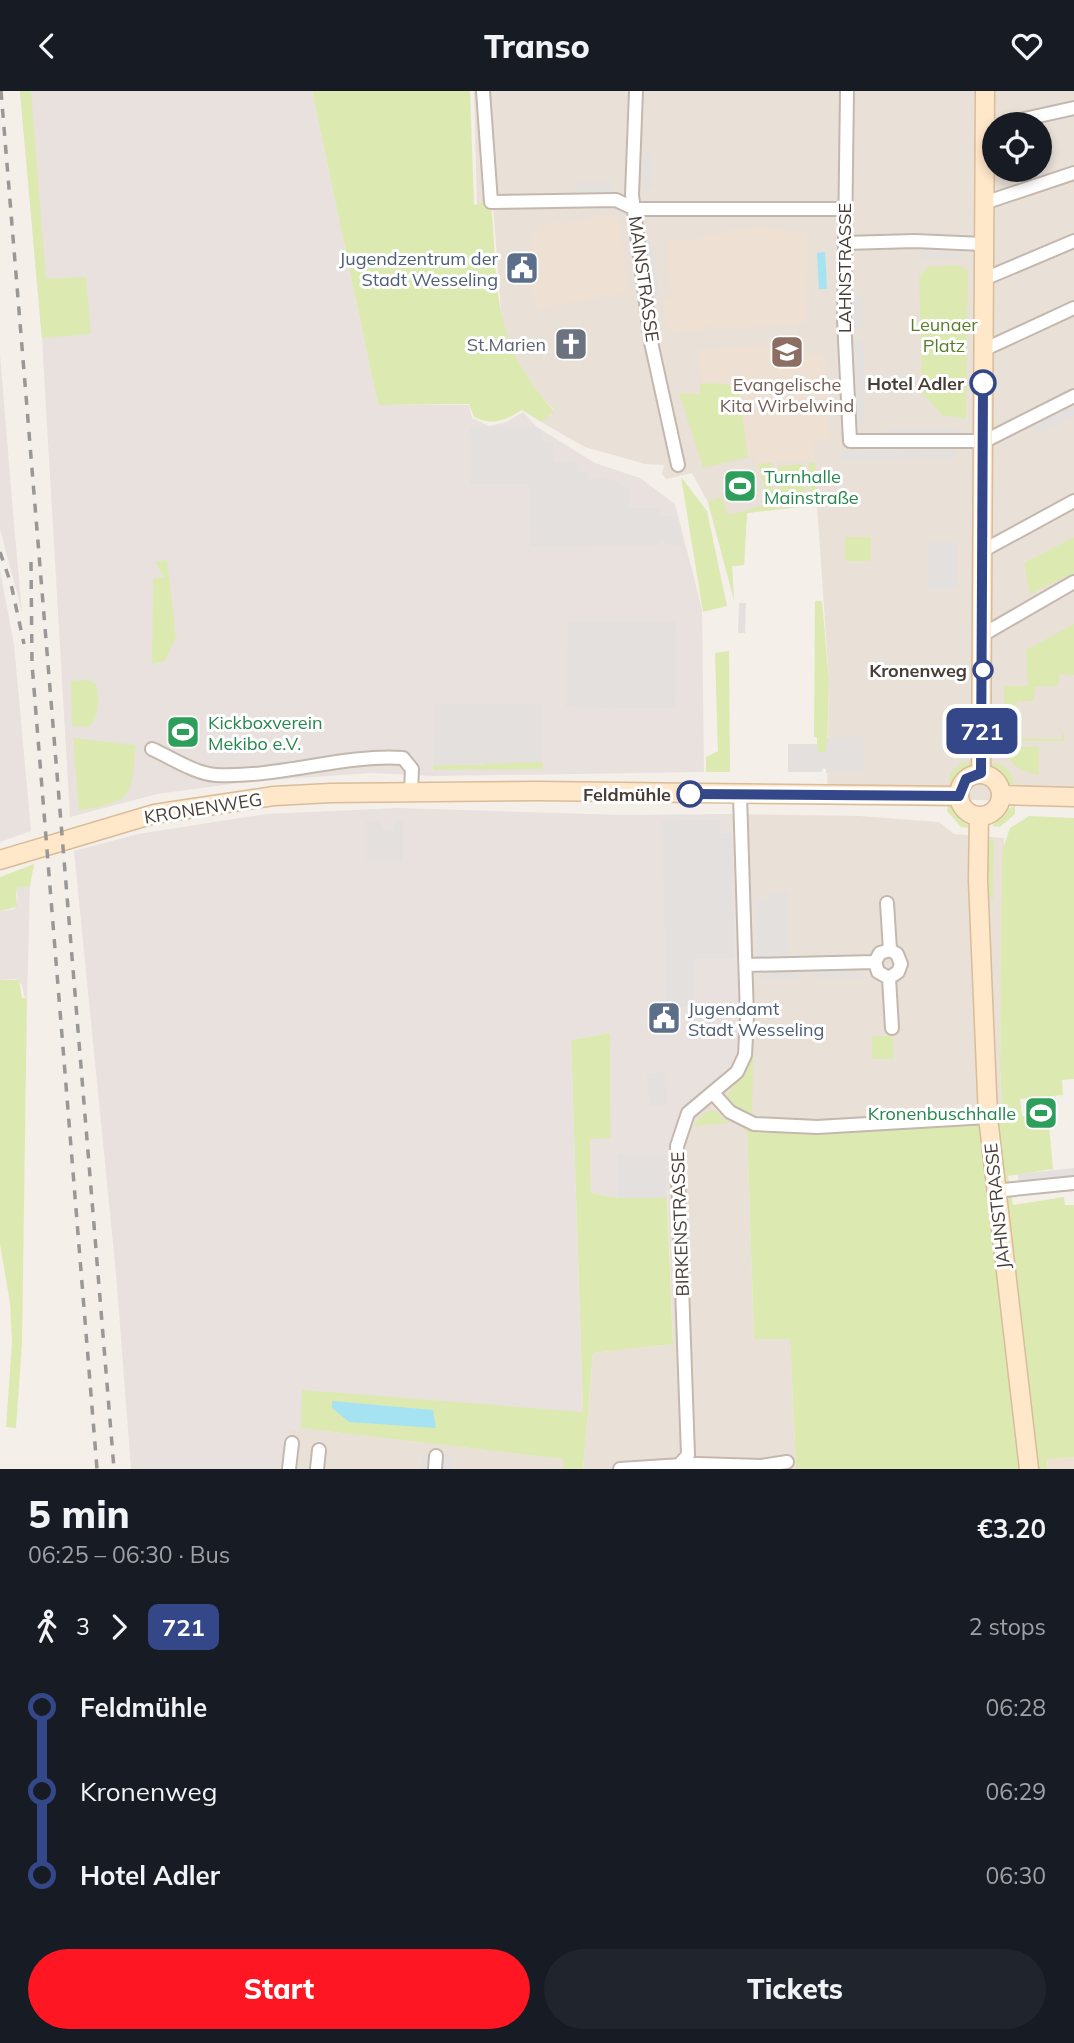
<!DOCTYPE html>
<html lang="en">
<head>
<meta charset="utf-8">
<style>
  body { margin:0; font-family:Mulish,sans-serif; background:#20242c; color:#f1f3f6; height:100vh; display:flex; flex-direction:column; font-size:26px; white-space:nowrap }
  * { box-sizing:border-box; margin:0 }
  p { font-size:23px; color:#9ea1a6 }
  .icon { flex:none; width:38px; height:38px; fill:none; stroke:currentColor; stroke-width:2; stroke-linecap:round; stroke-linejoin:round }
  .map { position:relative; height:1378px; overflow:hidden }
  .sheet { display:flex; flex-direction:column; background:#171b24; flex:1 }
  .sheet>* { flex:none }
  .badge { padding:0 14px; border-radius:10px; font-size:24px; line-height:46px }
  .fabs { position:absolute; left:982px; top:21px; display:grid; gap:14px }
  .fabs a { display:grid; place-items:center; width:70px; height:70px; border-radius:50%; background:#171b24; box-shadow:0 4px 10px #0003; font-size:35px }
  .map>.badge { position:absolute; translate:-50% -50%; box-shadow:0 0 0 4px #fff }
  .legs { display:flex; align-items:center; gap:10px; height:77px; padding:0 28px; font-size:23px }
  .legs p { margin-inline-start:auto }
  .overview { display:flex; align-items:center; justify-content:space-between; height:119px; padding:0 28px }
  h1 { font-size:38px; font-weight:800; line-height:52px }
  .cta { display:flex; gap:14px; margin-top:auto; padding:14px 28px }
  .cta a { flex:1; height:80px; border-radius:42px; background:#fe1722; color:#fff; font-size:28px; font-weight:800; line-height:80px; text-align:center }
  .cta a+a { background:#20242c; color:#f1f3f6 }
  ul { padding:0 28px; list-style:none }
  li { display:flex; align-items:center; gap:24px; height:84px; font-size:26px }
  li i { display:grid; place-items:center; width:10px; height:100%; margin:0 9px; background:currentColor }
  li i::after { content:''; width:18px; height:18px; margin:-9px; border:5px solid; border-radius:50%; background:#171b24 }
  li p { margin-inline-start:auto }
  li:first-child i { background:linear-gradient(#0000 50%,currentColor 0) }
  li:last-child i { background:linear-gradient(currentColor 50%,#0000 0) }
  header { display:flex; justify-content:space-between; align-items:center; height:91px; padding:0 28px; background:#171b24; font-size:32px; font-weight:800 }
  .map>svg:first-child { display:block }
  .residential { fill:#e9e0d7; fill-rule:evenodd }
  .industrial { fill:#e8e1de }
  .education { fill:#eee1d3 }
  .green { fill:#dceab1 }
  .parking { fill:#e3e0de }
  .water { fill:#a5e2f2 }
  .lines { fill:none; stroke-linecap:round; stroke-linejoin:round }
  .street-casing { stroke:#c4b8ae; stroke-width:16 }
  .secondary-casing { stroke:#d9bc9a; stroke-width:21 }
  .street { stroke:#fff; stroke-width:12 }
  .secondary { stroke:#ffe7c9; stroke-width:18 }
  .rail { stroke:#989898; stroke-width:3.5; stroke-dasharray:9 9; stroke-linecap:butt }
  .line-1-casing { stroke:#fff; stroke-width:16 }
  .line-1 { stroke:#344889; stroke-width:10 }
  .stop-1-dot { fill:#fff; stroke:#344889; stroke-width:3.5 }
  .labels { text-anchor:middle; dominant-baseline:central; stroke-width:6; stroke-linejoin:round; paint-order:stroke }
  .service-label { font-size:18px; fill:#4e5e75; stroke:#fff; text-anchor:end }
  .street-label { font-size:18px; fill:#493e37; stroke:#fff }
  .park-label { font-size:18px; fill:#597d28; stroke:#fff }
  .worship-label { font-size:18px; fill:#5b616d; stroke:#fff; text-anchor:end }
  .stop-label { font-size:18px; font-weight:bold; fill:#493e37; stroke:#fff; text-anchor:end }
  .education-label { font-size:18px; fill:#785e54; stroke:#fff }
  .leisure-label { font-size:18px; fill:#27864d; stroke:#fff; text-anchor:start }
</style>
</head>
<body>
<header><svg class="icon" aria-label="back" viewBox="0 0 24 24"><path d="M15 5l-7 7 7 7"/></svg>Transo<svg class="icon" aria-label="heart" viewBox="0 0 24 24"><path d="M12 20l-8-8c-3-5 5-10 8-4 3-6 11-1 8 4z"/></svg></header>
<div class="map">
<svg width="1074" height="1378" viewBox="0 0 1074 1378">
  <rect width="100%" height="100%" fill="#f5efe9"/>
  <path class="residential" d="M474,0H1074V712L827,704L829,589L817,414L747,422L744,474L732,475L734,509L708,411L692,382L666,388L662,383L664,374L645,373L585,356L541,331L554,319L530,294L510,258L502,233L493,113L477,114ZM994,33H1040V79H994Z
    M725,723L859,725L939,731L954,743L1004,747L1000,979L1003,1032L762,1042L747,1039L754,1248L790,1247L796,1378H583L593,1262L673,1253L666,1063L686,1010L726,979L736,966L740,915L732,728Z
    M301,1337L564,1368L563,1378H286L289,1338Z"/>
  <path class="industrial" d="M20,0H312L378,314H469L472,327L489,335L506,331L523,321L537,336L574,359L595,372L640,387L675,413L702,518L704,681L433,685L372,682L254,690L157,703L70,726L42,248Z
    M0,263L15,445L22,521L0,438Z
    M0,479L14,554L31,740L0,751Z
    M398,717L622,724L725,723L732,728L740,915L736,966L726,979L686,1011L666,1063L667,1107H618L591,1102L590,1047H611L610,942L571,949L583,1322L564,1368L301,1337L289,1338L286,1378H131L116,1182L74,760L138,743L266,723Z
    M30,795L27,908H25L22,894L16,888L0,889V820L15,818L18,806L15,796Z"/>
  <path class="education" d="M593,125H619L628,201L536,218V205L532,204L530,142H542V136H548V131L572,132V130L592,129Z
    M765,137L807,143L806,232L716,238V234H706V239L671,241L666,234L664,209L671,206L668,150L691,149L735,138Z
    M787,253L788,261L825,264L830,350H814V368L758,373L755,364L703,377L679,302L700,303L703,292L698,259Z
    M1074,1366V1378H1048L1047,1367Z"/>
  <path class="green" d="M20,0H31L46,188L86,186L91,243L42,247Z
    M312,0H470L474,114L491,111C499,200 490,250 554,320L541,331L522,319C504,330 493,335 474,326L469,313L378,314Z
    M957,174L968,179L966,328L942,324L922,301L919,186L928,176Z
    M720,292L739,297L748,366L703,377L679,302L700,303V293Z
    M771,371L775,417L811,414L808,372L815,371L817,414L747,422L744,474L732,475L734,509L708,411L722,406L728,424L769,413L758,373Z
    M802,373L805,410L781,412L778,375Z
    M681,386L707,420L727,515L703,521Z
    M845,446H871V470H845Z
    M1074,446V482L1030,503L1024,472Z
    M167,469L176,546L165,570L152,573L153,488L164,486L155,471Z
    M815,510H822L829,589L827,661H817V646H814Z
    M1074,533V584L1059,583L1058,595L1035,596L1034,610H1017L1016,647L1061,648L1064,640V650H1003L1004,595H1028L1026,559Z
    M729,560L730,681H706V666L718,660L715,562Z
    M88,589L96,593C100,607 99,625 89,636L72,635L71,590Z
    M73,647L136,654C130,709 135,708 79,720Z
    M1002,656H1039V684C1020,681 1009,673 1002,656Z
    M485,671H542L543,678L433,679V674H484Z
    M962,671H972L961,687L949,692L950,683Z
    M992,672C1005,672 1013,681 1014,695L1000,687Z
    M949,712L964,724L969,737L961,736L947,720Z
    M1015,715V723L1000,736L992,735L1004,719Z
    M1029,725L1074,727V988L1062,989L1063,1004L1020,1008L1022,1025L1048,1024L1053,1078L1008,1085L1013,1114L1064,1106L1065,1114H1074V1366L1047,1368L1048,1378H796L790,1248H754L747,1039L762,1042L843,1039L1003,1032L1000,979L1002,760L1010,737Z
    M989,749H994L993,809L987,801Z
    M34,773L30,795L16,797L17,816L0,820V786Z
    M0,889H19L22,907L27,908L22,1252L16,1337L6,1336L12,1251L10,1212L0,1153Z
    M610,942L611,1047L590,1048L591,1102L618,1107H667L673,1253L593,1262L583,1378H563V1368L301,1337L302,1299L583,1321L571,949Z
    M872,945H893V968H872Z
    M748,967H753L752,1027L736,1020L727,1004L747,976Z
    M713,1019L729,1032L693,1035L703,1023Z"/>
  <path class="parking" d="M652,62L653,98H644L643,63Z
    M577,91H612V101H577Z
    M644,149H652L659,204L651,205Z
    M920,160L961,161V167L920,166Z
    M852,205H863V237H853Z
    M852,250H863L865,333L852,334Z
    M1074,314V325L1038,343L1034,335Z
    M528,335L539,338L544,352H553L554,372L576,370L577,381H587L589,389L605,386L630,398L628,417H660L661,425L676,426L683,455H672L660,449V454L530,456L529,393H470V337Z
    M887,337H957V348H887Z
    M956,358V367L843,369L842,360Z
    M927,451H958V498H927Z
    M739,512H746L745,542H738Z
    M568,530L676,531L675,617L566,616Z
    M435,613H542V671L433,674Z
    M863,646L864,682H826V678L823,677L822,681H788V653H817L818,661H826L827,647Z
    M719,729L720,743L732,742L735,867L693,868L694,915H667L662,730Z
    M366,730H381V739L394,740L395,730H403V771H366Z
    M770,800H788L789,866L757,867V809H770Z
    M810,878H861L866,887H815Z
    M760,880H802V888H760Z
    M665,981L667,1013L650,1014L647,983Z
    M617,1063H666L667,1107H618Z
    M1074,1077V1089L1019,1094L1018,1083Z
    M423,1362L451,1364L450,1378H421Z"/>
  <path class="water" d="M825,161L827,198H819L817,162Z
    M332,1310L433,1319L436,1337L349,1331L332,1317Z"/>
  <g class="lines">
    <defs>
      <path id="street" d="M483,0L491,111L616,109L635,118H843
        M636,0L632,104L651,251L678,374
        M847,0L844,228L850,350H985L1074,305
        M1002,33L1074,17
        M984,112L1074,82
        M844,152L915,150L983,153
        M984,188L1074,150
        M983,259L1074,217
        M984,459L1074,410
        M984,543L1074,491
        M152,658C170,666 196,683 216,684C279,687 342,663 403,667L412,678L411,701
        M887,812L890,859
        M746,874L875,871L880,862L890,859L897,863L901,873L898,881L889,887L878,881L875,871
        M889,887L892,937
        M713,1002L730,1021L754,1033L817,1036L988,1026
        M994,1100L1074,1092
        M679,1374L688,1364L677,1055L688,1022L737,981L745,964L747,926L740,704
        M289,1378L292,1352
        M317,1378L319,1359
        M435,1378L436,1365
        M620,1378L697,1373L761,1375L787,1371"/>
      <path id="secondary" d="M959 704a21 21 0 1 1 42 0a21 21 0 1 1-42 0Z
        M981,683L985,0
        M1001,704L1074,706
        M979,725L978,789L988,1026L1029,1378
        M0,769L154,723L274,705L331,702L538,700L959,705"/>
    </defs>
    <use href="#street" class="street-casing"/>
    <use href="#secondary" class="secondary-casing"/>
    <use href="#street" class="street"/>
    <use href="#secondary" class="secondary"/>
    <path class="rail" d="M1,0L114,1378
      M0,461L11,493L24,553
      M31,471L32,573L97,1378"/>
  </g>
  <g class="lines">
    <defs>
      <path id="line-1" d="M690,703L959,705L966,688L981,682L983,292"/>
    </defs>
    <use href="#line-1" class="line-1-casing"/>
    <use href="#line-1" class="line-1"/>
  </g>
  <defs>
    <symbol id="civic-square" viewBox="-11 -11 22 22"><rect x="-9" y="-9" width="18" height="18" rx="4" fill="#5c6f8a" stroke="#fff"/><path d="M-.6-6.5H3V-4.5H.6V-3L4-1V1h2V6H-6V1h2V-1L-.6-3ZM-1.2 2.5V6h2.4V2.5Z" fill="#fff"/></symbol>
    <symbol id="church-square" viewBox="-11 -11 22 22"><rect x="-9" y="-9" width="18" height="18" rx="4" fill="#6b7280" stroke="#fff"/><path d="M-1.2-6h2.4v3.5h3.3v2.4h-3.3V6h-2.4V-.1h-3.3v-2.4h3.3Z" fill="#fff"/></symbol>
    <symbol id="school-square" viewBox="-11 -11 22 22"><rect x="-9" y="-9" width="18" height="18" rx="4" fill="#8d6e63" stroke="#fff"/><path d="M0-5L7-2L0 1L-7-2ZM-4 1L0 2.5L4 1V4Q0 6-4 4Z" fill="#fff"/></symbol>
    <symbol id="stadium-square" viewBox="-11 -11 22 22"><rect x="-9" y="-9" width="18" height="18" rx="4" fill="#2e9e5b" stroke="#fff"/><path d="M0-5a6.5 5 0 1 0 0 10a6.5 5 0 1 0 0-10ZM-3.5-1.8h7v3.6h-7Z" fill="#fff"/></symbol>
  </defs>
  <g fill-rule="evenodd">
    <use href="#civic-square" x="503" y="158" width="38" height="38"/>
    <use href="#church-square" x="552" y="234" width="38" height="38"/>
    <use href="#school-square" x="768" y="242" width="38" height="38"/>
    <use href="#stadium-square" x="721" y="376" width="38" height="38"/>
    <use href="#stadium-square" x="164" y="622" width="38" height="38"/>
    <use href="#civic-square" x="645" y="908" width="38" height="38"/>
    <use href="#stadium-square" x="1022" y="1003" width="38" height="38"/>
  </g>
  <g class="stop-1-dot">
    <circle cx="983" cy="292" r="12"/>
    <circle cx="983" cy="579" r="9"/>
    <circle cx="690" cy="703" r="12"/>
  </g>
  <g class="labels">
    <g class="service-label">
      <text x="498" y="167">Jugendzentrum der<tspan x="498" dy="21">Stadt Wesseling</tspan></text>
      <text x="688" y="917" text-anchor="start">Jugendamt<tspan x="688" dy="21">Stadt Wesseling</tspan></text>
    </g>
    <g class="street-label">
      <text transform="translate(844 177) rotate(-90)">LAHNSTRASSE</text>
      <text transform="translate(644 188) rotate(82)">MAINSTRASSE</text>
      <text transform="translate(203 717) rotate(-9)">KRONENWEG</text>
      <text transform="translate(997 1115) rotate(-96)">JAHNSTRASSE</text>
      <text transform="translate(680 1133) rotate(-92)">BIRKENSTRASSE</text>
    </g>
    <g class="park-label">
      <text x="944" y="233">Leunaer<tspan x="944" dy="21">Platz</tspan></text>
    </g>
    <g class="worship-label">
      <text x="546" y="253">St.Marien</text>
    </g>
    <g class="stop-label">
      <text x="964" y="292">Hotel Adler</text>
      <text x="967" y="579">Kronenweg</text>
      <text x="671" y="703">Feldmühle</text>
    </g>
    <g class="education-label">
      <text x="787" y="293">Evangelische<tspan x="787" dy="21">Kita Wirbelwind</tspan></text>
    </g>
    <g class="leisure-label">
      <text x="764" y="385">Turnhalle<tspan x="764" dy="21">Mainstraße</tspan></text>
      <text x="208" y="631">Kickboxverein<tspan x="208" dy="21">Mekibo e.V.</tspan></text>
      <text x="1016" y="1022" text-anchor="end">Kronenbuschhalle</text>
    </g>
  </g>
</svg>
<div class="fabs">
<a><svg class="icon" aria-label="locate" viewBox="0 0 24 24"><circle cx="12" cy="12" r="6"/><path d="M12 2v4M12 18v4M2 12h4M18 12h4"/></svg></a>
</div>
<b class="badge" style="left:982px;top:640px;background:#344889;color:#fff">721</b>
</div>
<section class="sheet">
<div class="overview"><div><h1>5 min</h1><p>06:25 – 06:30 · Bus</p></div><b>€3.20</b></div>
<div class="legs"><svg class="icon" aria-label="walk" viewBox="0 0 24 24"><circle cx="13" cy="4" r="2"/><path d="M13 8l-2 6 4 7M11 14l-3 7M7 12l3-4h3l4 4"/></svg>3<svg class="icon" aria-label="forward" viewBox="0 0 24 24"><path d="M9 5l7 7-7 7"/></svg><b class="badge" style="background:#344889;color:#fff">721</b><p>2 stops</p></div>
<ul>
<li><i style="color:#344889"></i><b>Feldmühle</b><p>06:28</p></li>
<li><i style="color:#344889"></i><span>Kronenweg</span><p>06:29</p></li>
<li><i style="color:#344889"></i><b>Hotel Adler</b><p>06:30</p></li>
</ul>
<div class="cta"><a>Start</a><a>Tickets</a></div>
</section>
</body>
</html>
